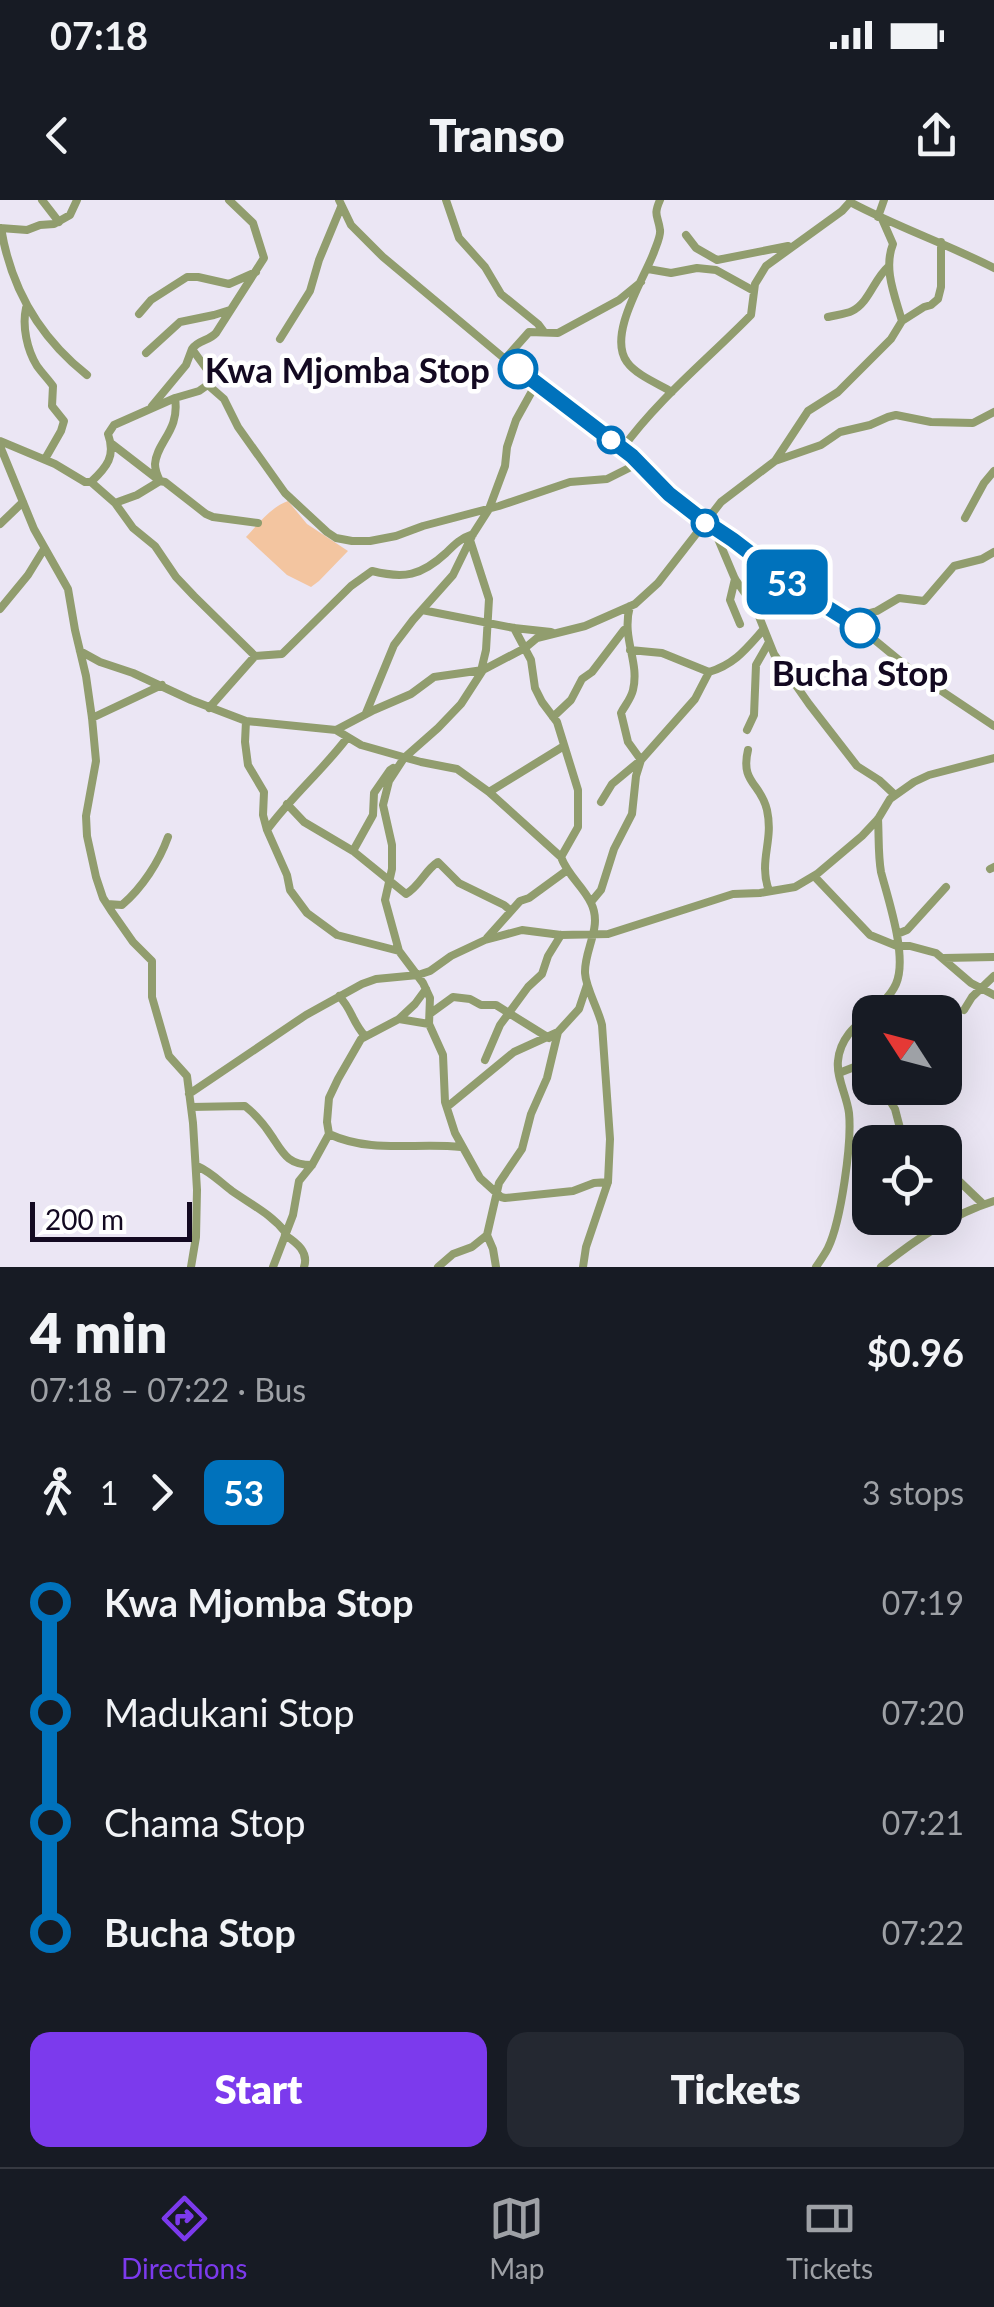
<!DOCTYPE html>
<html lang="en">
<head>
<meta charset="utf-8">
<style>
  body { margin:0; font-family:Lato,sans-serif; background:#242831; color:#f1f3f6; height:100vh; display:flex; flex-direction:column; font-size:38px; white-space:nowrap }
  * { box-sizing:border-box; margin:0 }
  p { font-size:32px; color:#9ea1a6 }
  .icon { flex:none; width:55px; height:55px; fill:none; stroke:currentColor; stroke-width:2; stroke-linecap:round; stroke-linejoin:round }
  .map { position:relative; height:1067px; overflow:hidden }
  .details { display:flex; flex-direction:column; background:#171b24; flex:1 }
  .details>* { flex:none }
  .badge { padding:0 20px; border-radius:15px; font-size:35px; line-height:65px }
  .needle { width:65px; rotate:306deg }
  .tools { position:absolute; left:852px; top:795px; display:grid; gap:20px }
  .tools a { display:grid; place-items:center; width:110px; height:110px; border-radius:20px; background:#171b24; box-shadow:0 10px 40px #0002; font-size:50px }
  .scale { position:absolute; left:30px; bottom:25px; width:162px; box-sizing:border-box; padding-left:10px; border:5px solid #130921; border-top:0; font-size:28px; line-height:35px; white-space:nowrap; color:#130921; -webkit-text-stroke:8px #fff; paint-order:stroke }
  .map>.badge { position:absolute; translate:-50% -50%; box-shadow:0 0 0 5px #fff }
  .legs { display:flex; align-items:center; gap:15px; height:110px; padding:0 30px; font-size:32px }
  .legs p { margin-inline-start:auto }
  .headline { display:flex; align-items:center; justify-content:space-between; height:170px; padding:0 30px }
  h1 { font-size:55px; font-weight:800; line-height:75px }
  .primary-button { display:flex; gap:20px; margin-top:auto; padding:20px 30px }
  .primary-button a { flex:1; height:115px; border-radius:20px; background:#7c3aed; color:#fff; font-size:40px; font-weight:800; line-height:115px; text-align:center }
  .primary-button a+a { background:#242831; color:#f1f3f6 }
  ul { padding:0 30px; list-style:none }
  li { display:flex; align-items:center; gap:35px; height:110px; font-size:38px }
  li i { display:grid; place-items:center; width:15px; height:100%; margin:0 12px; background:currentColor }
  li i::after { content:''; width:25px; height:25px; margin:-12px; border:8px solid; border-radius:50%; background:#171b24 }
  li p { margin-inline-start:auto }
  li:first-child i { background:linear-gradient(#0000 50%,currentColor 0) }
  li:last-child i { background:linear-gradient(currentColor 50%,#0000 0) }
  .status { display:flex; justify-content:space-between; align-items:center; height:70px; padding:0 50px; background:#171b24; direction:ltr }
  .status svg { height:28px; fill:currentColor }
  header { display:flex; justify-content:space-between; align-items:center; height:130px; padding:0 30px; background:#171b24; font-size:45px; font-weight:800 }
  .tab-bar { display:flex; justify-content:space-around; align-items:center; height:140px; border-top:2px solid #363941; background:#171b24; font-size:28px; color:#9ea1a6 }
  .tab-bar a { display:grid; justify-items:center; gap:5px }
  .tab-bar .current { color:#7c3aed }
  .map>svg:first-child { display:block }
  .green { fill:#f3c5a0 }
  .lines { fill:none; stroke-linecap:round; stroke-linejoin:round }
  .minor { stroke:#919d6e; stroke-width:8 }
  .line-1-casing { stroke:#fff; stroke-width:22 }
  .line-1 { stroke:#0072bc; stroke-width:15 }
  .stop-1-dot { fill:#fff; stroke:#0072bc; stroke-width:5 }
  .labels { text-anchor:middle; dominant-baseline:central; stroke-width:9; stroke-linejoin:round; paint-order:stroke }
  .stop-label { font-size:35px; font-weight:bold; fill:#130921; stroke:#fff; text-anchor:end }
</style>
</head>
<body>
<div class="status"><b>07:18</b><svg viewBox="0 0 49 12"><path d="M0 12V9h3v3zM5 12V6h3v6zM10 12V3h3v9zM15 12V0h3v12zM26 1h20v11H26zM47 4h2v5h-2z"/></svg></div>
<header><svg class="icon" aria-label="back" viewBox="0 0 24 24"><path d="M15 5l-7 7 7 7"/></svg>Transo<svg class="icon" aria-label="share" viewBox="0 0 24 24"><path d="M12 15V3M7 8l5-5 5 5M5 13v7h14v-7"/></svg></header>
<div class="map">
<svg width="994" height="1067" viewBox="0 0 994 1067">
  <rect width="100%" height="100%" fill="#ebe6f4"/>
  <path class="green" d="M288,301L307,324L348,351L319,381L311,387L287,375L246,337C258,324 271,307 288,301Z"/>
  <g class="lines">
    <path class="minor" d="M42,0L59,22
      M339,0L351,25L383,57L505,159L632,257L685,307L733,340L793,386L854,423L916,474L994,526
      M446,0L459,38L485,67L501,94L538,124L544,132
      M660,0C653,16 658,15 660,30C661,36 656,46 654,52C644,79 607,135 627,162C636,175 659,184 672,192
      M850,2C897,27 947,44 994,68
      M878,17L884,0
      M0,28L27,30L40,25L54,24L70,15L77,0
      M1,28C11,89 39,137 87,175
      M686,35L696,48L717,60L788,46
      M648,69L671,73L697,68L716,70L754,91
      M26,108C22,126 27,150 37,166C42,173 48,179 53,186L52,206L64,221L61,231L45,259
      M139,114L151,100L187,77H198L229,84L256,72
      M828,117C836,115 846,114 852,111C869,103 874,79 888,67
      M902,121L924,107L931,105L938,99L941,87V42
      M280,139L310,91L319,60L341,7
      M146,153L180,122L214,115L230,110
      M505,159L529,132L558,133L619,100L641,82
      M208,185L224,199L238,227L285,293L327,332L336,338L352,341H370L396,336L423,326L499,306L570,282L607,279L639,263
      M152,206L186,165L192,149
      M0,241L55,264L85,282H91C107,267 116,256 108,234L114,225L175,198L199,191L209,184L211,175L192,149C198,140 209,141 216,133L264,58L253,23L229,0
      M112,244L160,281
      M0,246L34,329L68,389L75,430L86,476L92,518L96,561L86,616L87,636L96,677L103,698L112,712L133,742L152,761V797L169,856L187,876L193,923L197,990L196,1037L191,1067
      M622,249C658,199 708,159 751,115L755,84L766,66L842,11L850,2
      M775,261L808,211L838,192L891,139L902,121C895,96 883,69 893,44L882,19
      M160,281C158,277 155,269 155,264C157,241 180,231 175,198
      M91,282L115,303L133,328L155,346L176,377L194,396L255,456L282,454L351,386L372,371C404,379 421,376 446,353C455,344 461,338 473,334
      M115,303L137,295L160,281L165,282L206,314L213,317L258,323
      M965,318L984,283L994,271
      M0,324L23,302
      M713,327L735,379L756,409L774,454L809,504L857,566L879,580L895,595
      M470,340L489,399L486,450L481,471
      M735,379L730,400L740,424
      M0,409L28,375L44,349
      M422,410L514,428L551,432
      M854,423L866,414L877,411L899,398L924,401L954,366L982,359L994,352
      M514,428L531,460L535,488L542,502L557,522L578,590V627L561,657
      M630,450L662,453L709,472
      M80,451L100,462L133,473L191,500L246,521L336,530L361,545L421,562L457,569L489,592L561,657C568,676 583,686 591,703C603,727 584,749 585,773C586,789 598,808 602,825L610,939L608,982L586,1047L583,1067
      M483,470L461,504L438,528L404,558L389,581L383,605L392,645V669L385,700L399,751L423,783L430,798L429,824L443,855L445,902L455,933L480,978L501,997L505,998L573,991L594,983L608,982
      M209,508L255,456
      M366,513L394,445L413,420L453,375L473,334L489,309L505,266L507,247L516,220L536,184
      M553,517L571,500L582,479L592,472L624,430
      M92,518L162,485
      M246,521L245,542L248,565L264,592L263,615L267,630
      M336,530L374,510L411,494L434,477L483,470L525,448L537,438L585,426L635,404L658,383L721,302L775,261L821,245L840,232L870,225L888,217L896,215L931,222L973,223L994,212
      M747,530L754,515L756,465L768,444
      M347,538C322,571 291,597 267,630L287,675L290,690L307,713L337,735L399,751
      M748,550C740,583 761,583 767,610C774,642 758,660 769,691
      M489,592L564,546
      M601,602L612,584L641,560L628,542L621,513C625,505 631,499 633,490C640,461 621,439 630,406
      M287,604L304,622L353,651L406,694C420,686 425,670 438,662L459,683L504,705L510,710
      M353,651L373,615L374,593L390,570L393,568
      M990,669L994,667
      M814,676L870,735L897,746H910L936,753L971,783L994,795
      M591,702L601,690L614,649L632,614L636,576L641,560L695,499L709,472C735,464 746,449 763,430
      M107,704L122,705C142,688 159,662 168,637
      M897,734L907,730L946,687
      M487,738L520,701L529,698L566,671
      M944,758L994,757
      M339,796C352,809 352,822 365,836
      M964,810L972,797L994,776
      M431,813L453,797L470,799L481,805H496L549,838
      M399,819L429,824
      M485,860L500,825L528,787L542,774L548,756L561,735
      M839,873L862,864L870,872
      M882,888L895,909L901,932L908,942
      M189,894L306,815L362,784L376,779L418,775L430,771L451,756L485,740L522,730L561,735L608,734L733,694L760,693L795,687L817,674L862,636L878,619L890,599L914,582L929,575L994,558
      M191,907L245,906C255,914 266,927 273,938C284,955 289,965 312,965
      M447,907L514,852L558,832
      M329,934C372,954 416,942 461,947
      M197,966C211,972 220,982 232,991C252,1005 271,1014 286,1033
      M945,976L960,982L983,1004
      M285,1035C297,1043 309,1052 304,1067
      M273,1067L293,1015L299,981L312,965L329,934L327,922L329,898L338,879L361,839L399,819L415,804L426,789
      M438,1067L453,1054L472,1047L487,1035
      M496,1067L493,1049L487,1035L499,983L522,949L531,914L547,878L558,832L579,809L587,785
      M816,1067C820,1061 825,1054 828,1048C841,1021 852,943 849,913C847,896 836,877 838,861C841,823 883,813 896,784C908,757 888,699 881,672C878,655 879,636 878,619
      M881,1067C915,1040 952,1014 994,1001"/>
  </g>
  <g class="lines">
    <defs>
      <path id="line-1" d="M518,169L632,256L669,294L700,318L733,340L793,386L860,428"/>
    </defs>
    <use href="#line-1" class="line-1-casing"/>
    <use href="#line-1" class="line-1"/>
  </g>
  <g class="stop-1-dot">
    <circle cx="518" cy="169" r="18"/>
    <circle cx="611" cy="240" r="12"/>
    <circle cx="705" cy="323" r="12"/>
    <circle cx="860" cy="428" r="18"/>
  </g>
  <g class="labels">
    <g class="stop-label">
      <text x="490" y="169">Kwa Mjomba Stop</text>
      <text x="860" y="472" text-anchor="middle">Bucha Stop</text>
    </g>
  </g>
</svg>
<div class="tools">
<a><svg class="needle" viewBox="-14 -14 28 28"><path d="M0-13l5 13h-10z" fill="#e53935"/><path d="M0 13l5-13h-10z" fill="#9ea1a6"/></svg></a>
<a><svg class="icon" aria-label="locate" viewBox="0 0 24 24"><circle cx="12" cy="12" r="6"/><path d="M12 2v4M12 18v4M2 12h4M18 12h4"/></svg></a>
</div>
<div class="scale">200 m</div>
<b class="badge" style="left:787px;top:382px;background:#0072bc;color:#fff">53</b>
</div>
<section class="details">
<div class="headline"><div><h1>4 min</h1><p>07:18 – 07:22 · Bus</p></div><b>$0.96</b></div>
<div class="legs"><svg class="icon" aria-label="walk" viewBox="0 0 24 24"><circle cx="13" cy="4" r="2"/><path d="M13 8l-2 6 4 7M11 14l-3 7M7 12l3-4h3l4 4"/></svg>1<svg class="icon" aria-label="forward" viewBox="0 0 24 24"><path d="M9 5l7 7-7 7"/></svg><b class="badge" style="background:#0072bc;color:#fff">53</b><p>3 stops</p></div>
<ul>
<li><i style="color:#0072bc"></i><b>Kwa Mjomba Stop</b><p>07:19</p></li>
<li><i style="color:#0072bc"></i><span>Madukani Stop</span><p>07:20</p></li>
<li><i style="color:#0072bc"></i><span>Chama Stop</span><p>07:21</p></li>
<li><i style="color:#0072bc"></i><b>Bucha Stop</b><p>07:22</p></li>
</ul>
<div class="primary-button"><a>Start</a><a>Tickets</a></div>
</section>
<nav class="tab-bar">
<a class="current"><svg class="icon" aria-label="directions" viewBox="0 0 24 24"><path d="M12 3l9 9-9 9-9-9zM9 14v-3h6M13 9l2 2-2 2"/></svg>Directions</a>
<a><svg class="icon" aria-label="map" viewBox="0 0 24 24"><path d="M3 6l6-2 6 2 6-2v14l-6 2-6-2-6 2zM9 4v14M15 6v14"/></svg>Map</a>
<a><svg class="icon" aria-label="tickets" viewBox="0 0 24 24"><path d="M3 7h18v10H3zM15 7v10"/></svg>Tickets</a>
</nav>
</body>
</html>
